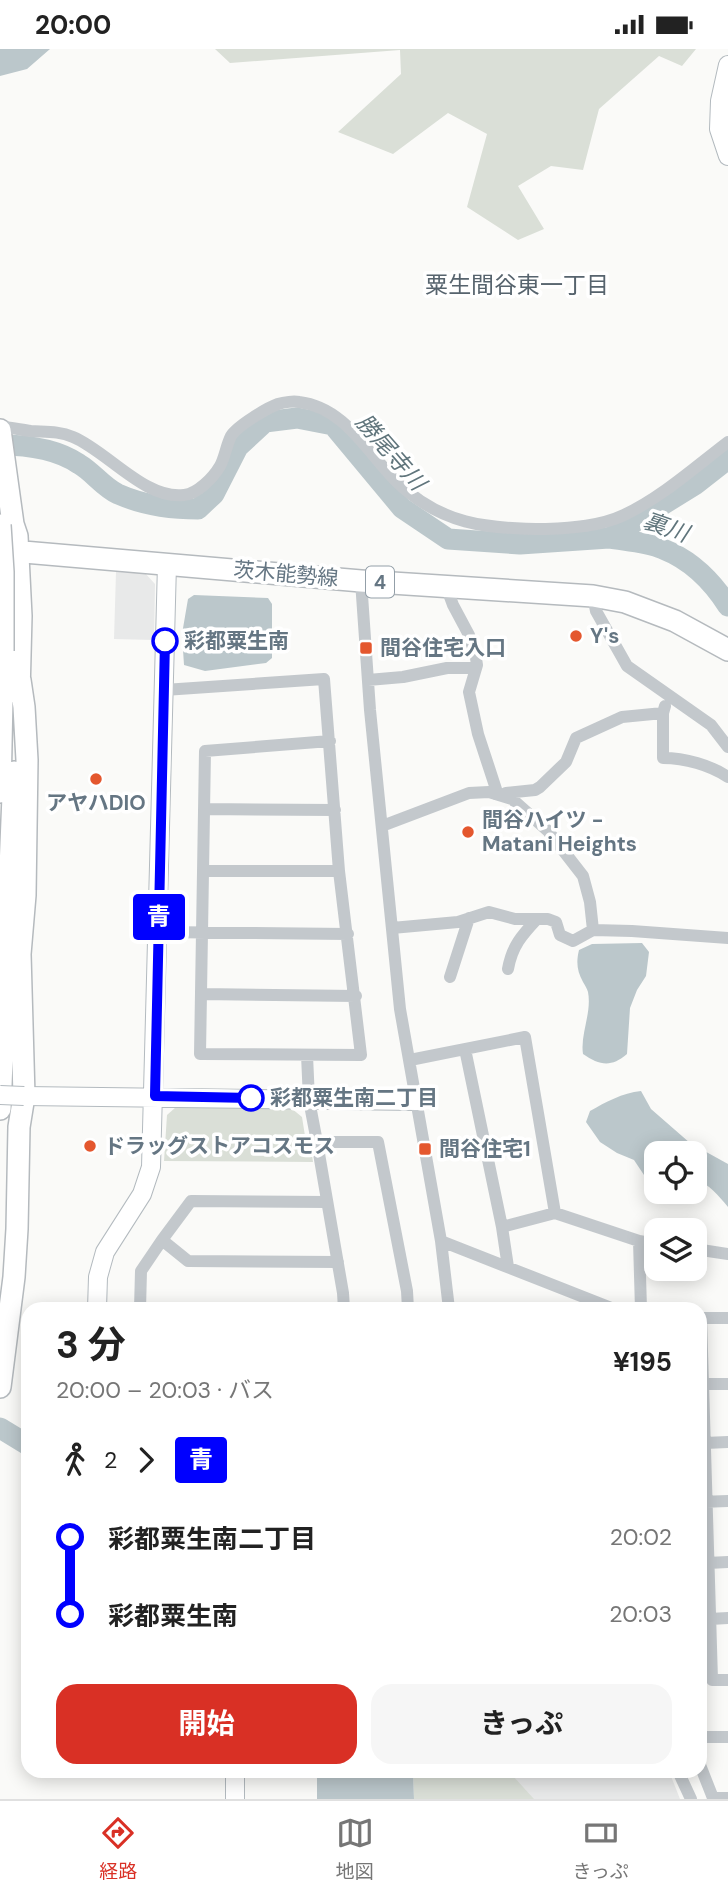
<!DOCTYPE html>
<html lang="ja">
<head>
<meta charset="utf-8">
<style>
  body { margin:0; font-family:"DM Sans","Noto Sans JP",sans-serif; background:#f6f6f6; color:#222; height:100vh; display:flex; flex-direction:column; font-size:26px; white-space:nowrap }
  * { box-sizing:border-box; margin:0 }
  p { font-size:23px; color:#767676 }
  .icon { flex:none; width:38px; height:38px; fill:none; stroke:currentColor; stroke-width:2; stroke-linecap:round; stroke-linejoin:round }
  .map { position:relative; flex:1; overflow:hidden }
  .side { position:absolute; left:21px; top:1253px; width:686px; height:476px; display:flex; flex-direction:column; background:#fff; border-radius:21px; box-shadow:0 4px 18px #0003 }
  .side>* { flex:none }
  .badge { padding:0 14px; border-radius:5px; font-size:24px; line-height:46px }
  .buttons { position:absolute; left:644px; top:1092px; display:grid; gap:14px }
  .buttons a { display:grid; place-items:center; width:63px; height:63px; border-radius:14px; background:#fff; box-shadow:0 4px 18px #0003; font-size:35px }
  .map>.badge { position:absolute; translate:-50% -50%; box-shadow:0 0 0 4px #fff }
  .legs { display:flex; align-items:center; gap:10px; height:77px; padding:0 35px; font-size:23px }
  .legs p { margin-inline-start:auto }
  .headline { display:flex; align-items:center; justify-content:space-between; height:119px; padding:0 35px }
  h1 { font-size:38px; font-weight:700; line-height:52px }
  .action { display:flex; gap:14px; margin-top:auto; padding:14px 35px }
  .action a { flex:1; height:80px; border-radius:21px; background:#d93025; color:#fff; font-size:28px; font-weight:700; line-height:80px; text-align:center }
  .action a+a { background:#f6f6f6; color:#222 }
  ul { padding:0 35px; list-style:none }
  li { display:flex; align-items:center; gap:24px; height:77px; font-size:26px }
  li i { display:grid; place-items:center; width:10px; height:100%; margin:0 9px; background:currentColor }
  li i::after { content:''; width:18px; height:18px; margin:-9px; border:5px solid; border-radius:50%; background:#fff }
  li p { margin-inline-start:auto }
  li:first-child i { background:linear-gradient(#0000 50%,currentColor 0) }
  li:last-child i { background:linear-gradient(currentColor 50%,#0000 0) }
  .status { display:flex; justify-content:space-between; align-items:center; height:49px; padding:0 35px; background:#fff; direction:ltr }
  .status svg { height:19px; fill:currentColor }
  .menu { display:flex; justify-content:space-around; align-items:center; height:98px; border-top:2px solid #e0e0e0; background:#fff; font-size:19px; color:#767676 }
  .menu a { display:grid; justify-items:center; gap:4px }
  .menu .selected { color:#d93025 }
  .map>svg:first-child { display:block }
  .built { fill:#e8e9e9 }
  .green { fill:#dadfd7 }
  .water { fill:#bbc7cb }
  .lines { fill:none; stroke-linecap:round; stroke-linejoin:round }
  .river { stroke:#bbc7cb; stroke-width:21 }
  .secondary-casing { stroke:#b3babf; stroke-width:20 }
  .primary-casing { stroke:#b5babe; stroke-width:24 }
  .street { stroke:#c3c8cc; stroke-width:12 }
  .secondary { stroke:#fff; stroke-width:18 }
  .primary { stroke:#fff; stroke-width:21 }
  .secondary-bridge-casing { stroke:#b3babf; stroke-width:20; stroke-linecap:butt }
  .primary-bridge-casing { stroke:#b5babe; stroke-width:24; stroke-linecap:butt }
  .secondary-bridge { stroke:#fff; stroke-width:18 }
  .primary-bridge { stroke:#fff; stroke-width:21 }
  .line-1-casing { stroke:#fff; stroke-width:16 }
  .line-1 { stroke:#00f; stroke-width:10 }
  .poi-dot { fill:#e4572e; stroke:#fff; stroke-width:2.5 }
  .stop-1-dot { fill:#fff; stroke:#00f; stroke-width:3.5 }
  .labels { text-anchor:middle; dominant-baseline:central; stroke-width:7; stroke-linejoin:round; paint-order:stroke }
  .shield { fill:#fff; stroke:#939fa8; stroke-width:2 }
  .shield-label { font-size:19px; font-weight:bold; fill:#657683 }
  .street-label { font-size:21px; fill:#657683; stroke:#fff }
  .poi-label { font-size:21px; font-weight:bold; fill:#657683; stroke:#fff; text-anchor:start }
  .stop-label { font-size:21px; font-weight:bold; fill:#657683; stroke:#fff; text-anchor:start }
  .neighbourhood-label { font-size:23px; fill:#57646e; stroke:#fff }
  .water-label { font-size:23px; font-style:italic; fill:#60757c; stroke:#fff }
</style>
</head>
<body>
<div class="status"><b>20:00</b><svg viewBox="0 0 49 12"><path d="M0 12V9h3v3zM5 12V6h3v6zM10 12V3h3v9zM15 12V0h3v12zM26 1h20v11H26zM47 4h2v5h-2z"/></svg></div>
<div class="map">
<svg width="728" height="1750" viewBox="0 0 728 1750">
  <rect width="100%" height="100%" fill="#fafaf8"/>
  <path class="built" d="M116,523L145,524L155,535L154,591L114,590Z
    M483,1722H669L680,1750H495Z"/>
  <path class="green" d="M215,0H696L682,17L659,7L599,60L583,121L551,117L518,137L544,180L518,191L467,158L487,85L448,64L393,105L338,83L401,25L400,1L230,14Z
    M176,1058L291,1059L302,1068L305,1087H309L313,1113L164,1112L167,1066Z
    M413,1722H510L513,1727L534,1750H414Z"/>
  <path class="water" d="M0,0H50L27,20L0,27Z
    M194,546L268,549L272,555V609L266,614L205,622L184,616L182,585L188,550Z
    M642,894L649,903L646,927L637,941L630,959L627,1005C611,1019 599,1016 583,1005C580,985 592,964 588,943C587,940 585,936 583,933C577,922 576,913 579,901L592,895Z
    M641,1042L651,1060L690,1094L728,1115V1158C718,1146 710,1136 695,1130V1104H656V1135L646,1129L634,1111L617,1104L600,1093L586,1073L590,1062C606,1053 622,1044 641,1042Z
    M317,1722H413L414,1750H317Z"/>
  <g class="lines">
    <path class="river" d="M0,396C26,396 57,400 79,415C93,423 103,438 118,445C143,456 171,460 198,460L214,445L238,398L265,373L297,369L333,376L402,459L448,490L520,495L609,489L696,435L728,410
      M609,489C626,492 647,493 663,500C691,511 712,532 728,557
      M0,1379L28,1396"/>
    <defs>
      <path id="secondary" d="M728,16L720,52L719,80L728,107
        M24,1047L417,1052
        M97,1260L98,1228L105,1203L142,1145L151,1118L167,515
        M235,1750V1722"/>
      <path id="primary" d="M0,381L13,475L17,487L21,567L19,645
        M0,501L361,532L593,547L625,553L675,572L728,601
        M0,743L3,602
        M0,1060L14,723
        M0,1338L14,1228L17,1180L19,1078L24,1047L20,905L25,846L27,711L24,658L20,631"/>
    </defs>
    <use href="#secondary" class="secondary-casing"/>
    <use href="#primary" class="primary-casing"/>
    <path class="street" d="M0,378C11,378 21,381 31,382C46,383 59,382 73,388C107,402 145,451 184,446C197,445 213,429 220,417C225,408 226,397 231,387C237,377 267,359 278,355C284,353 294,352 299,353C344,358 367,403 395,431C440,476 487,480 546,480C572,479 601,477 624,466C662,448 695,418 728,393
      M361,532L370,661L400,960L441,1192L449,1260
      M446,537L453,556L469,586L476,609L477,616L469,643L478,685L496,740L495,745
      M593,547L596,562L627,617L711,676L728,698
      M368,631L403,628L447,619H476
      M164,641L324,630L339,822L361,1006L200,1005L205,702L330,692
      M665,657L663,664V709C685,709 710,716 728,728
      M505,748L506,744L535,741L540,738L566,713L576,689L622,668L663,664
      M204,760L335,761
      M382,777L469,744L489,743L512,750L548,782L583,827L590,853L593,881
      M203,822H339
      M392,879L458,873L489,863L515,870H548L556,873L560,886L573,892L593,881L632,882L728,889
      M158,883L348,885
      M508,920C512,897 522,886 537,870
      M450,928L469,869
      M201,945L356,947
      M465,1000L502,1178
      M307,1006L309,1051L317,1093
      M410,1011L525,988L555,1164L639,1192L641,1260
      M327,1153L191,1152L162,1191L188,1212L338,1213
      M441,1192L614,1260
      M639,1192L656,1195
      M695,1200L728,1205
      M508,1218L502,1178L555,1164
      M140,1260L141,1222L162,1191
      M344,1260L343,1244L317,1093H378L407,1242L408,1260
      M700,1269H728
      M701,1269L712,1631H728
      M703,1335H728
      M705,1394L728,1393
      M700,1453L728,1452
      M708,1514L728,1513
      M710,1570L728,1569
      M700,1688H728
      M700,1716L713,1749H728
      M678,1722L691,1750"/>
    <use href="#secondary" class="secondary"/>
    <use href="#primary" class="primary"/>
    <defs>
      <path id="secondary-bridge" d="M0,1046L24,1047"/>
      <path id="primary-bridge" d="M0,476L3,523V602"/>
    </defs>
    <use href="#secondary-bridge" class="secondary-bridge-casing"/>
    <use href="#primary-bridge" class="primary-bridge-casing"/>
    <use href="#secondary-bridge" class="secondary-bridge"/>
    <use href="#primary-bridge" class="primary-bridge"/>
  </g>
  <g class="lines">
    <defs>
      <path id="line-1" d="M165,592L155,1047L251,1049"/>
    </defs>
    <use href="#line-1" class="line-1-casing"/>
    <use href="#line-1" class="line-1"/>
  </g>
  <g class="poi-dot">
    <circle cx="576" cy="587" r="7"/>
    <rect x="359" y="592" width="14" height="14" rx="3.5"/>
    <circle cx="96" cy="730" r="7"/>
    <circle cx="468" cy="783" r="7"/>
    <circle cx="90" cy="1097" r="7"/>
    <rect x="418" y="1093" width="14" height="14" rx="3.5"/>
  </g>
  <g class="stop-1-dot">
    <circle cx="165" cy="592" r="12"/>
    <circle cx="251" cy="1049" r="12"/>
  </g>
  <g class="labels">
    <rect class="shield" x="366" y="517.5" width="28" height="31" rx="5"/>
    <g class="shield-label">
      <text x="380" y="533">4</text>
    </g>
    <g class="street-label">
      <text transform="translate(286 525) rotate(5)">茨木能勢線</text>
    </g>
    <g class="poi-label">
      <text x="590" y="587">Y's</text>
      <text x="380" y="599">間谷住宅入口</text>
      <text x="96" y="754" text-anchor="middle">アヤハDIO</text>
      <text x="482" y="771">間谷ハイツ -<tspan x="482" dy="24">Matani Heights</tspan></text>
      <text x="104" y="1097">ドラッグストアコスモス</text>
      <text x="439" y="1100">間谷住宅1</text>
    </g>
    <g class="stop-label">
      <text x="184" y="592">彩都粟生南</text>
      <text x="270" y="1049">彩都粟生南二丁目</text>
    </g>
    <g class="neighbourhood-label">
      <text x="517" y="236">粟生間谷東一丁目</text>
    </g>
    <g class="water-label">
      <text transform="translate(391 403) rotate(49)">勝尾寺川</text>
      <text transform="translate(666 478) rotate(19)">裏川</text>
    </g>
  </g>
</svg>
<div class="buttons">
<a><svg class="icon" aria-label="locate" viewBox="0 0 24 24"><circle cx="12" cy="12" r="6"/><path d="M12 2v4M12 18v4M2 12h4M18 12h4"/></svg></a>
<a><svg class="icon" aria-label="layers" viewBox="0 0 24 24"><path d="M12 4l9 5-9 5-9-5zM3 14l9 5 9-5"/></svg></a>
</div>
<b class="badge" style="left:159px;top:868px;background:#00f;color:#fff">青</b>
<section class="side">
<div class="headline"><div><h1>3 分</h1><p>20:00 – 20:03 · バス</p></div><b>¥195</b></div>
<div class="legs"><svg class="icon" aria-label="walk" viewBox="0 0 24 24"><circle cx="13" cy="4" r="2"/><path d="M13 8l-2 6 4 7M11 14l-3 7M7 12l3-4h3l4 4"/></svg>2<svg class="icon" aria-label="forward" viewBox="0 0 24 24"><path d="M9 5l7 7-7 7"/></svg><b class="badge" style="background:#00f;color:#fff">青</b></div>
<ul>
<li><i style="color:#00f"></i><b>彩都粟生南二丁目</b><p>20:02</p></li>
<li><i style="color:#00f"></i><b>彩都粟生南</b><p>20:03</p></li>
</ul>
<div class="action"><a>開始</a><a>きっぷ</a></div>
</section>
</div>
<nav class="menu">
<a class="selected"><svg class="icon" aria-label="directions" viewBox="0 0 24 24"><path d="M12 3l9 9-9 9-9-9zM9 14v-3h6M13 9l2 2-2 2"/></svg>経路</a>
<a><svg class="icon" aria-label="map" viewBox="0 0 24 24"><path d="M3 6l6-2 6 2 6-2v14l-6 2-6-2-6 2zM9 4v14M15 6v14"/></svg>地図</a>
<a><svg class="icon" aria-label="tickets" viewBox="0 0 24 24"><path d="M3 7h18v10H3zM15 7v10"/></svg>きっぷ</a>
</nav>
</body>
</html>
